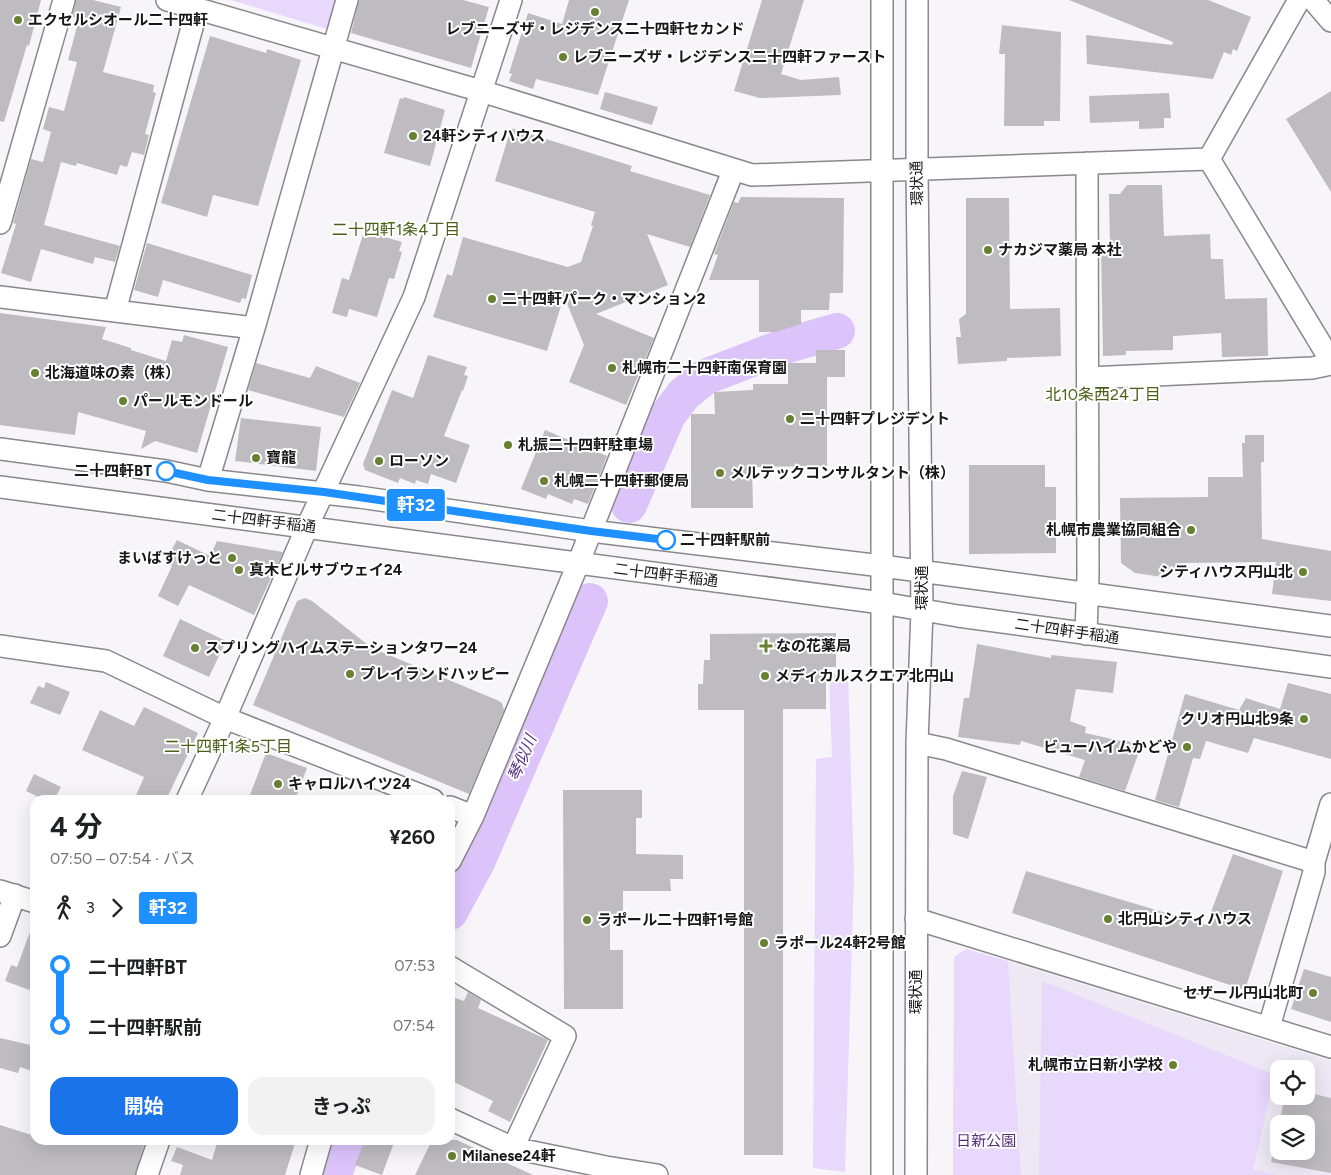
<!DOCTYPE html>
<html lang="ja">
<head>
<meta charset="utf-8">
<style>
  body { margin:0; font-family:Figtree,"Noto Sans JP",sans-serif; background:#f2f2f2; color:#202124; height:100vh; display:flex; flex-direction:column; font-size:19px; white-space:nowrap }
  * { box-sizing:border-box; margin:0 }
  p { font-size:16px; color:#757577 }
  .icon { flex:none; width:28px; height:28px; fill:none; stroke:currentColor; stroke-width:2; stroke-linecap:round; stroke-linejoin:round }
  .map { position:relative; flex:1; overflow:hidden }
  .details { position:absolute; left:30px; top:795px; width:425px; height:350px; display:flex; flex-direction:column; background:#fff; border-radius:15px; box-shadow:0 5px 20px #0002 }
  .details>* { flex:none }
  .badge { padding:0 10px; border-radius:4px; font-size:18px; line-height:32px }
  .tools { position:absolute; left:1270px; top:1060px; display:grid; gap:10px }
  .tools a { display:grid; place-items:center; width:45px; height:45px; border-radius:10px; background:#fff; box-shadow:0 5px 20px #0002; font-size:25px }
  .map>.badge { position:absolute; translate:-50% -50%; box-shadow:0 0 0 2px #fff }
  .legs { display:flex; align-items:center; gap:8px; height:55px; padding:0 20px; font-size:16px }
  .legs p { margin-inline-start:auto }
  .headline { display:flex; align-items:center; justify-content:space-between; height:85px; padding:0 20px }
  h1 { font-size:28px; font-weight:700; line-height:38px }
  .button { display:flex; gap:10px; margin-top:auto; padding:10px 20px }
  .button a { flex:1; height:58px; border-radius:15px; background:#1a73e8; color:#fff; font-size:20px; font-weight:700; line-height:58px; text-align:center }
  .button a+a { background:#f2f2f2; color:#202124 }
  ul { padding:0 20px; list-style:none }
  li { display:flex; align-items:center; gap:18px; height:60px; font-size:19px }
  li i { display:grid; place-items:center; width:8px; height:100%; margin:0 6px; background:currentColor }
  li i::after { content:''; width:12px; height:12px; margin:-6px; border:4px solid; border-radius:50%; background:#fff }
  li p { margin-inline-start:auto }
  li:first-child i { background:linear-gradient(#0000 50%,currentColor 0) }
  li:last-child i { background:linear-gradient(currentColor 50%,#0000 0) }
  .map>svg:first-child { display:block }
  .built { fill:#ede8f3; fill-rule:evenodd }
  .green { fill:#e7d8fc }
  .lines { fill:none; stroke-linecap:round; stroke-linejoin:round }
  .river { stroke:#dcc4fb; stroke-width:36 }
  .building { fill:#bebcc0 }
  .minor-casing { stroke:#89888c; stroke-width:24 }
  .minor { stroke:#fff; stroke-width:21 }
  .line-1-casing { stroke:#fff; stroke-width:11 }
  .line-1 { stroke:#1e90ff; stroke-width:8 }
  .poi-dot { fill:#678032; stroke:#fff; stroke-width:2 }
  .stop-1-dot { fill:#fff; stroke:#1e90ff; stroke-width:2.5 }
  .labels { text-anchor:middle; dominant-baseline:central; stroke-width:4; stroke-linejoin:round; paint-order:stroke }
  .poi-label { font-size:15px; font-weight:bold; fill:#171618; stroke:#fff; text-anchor:start }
  .street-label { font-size:15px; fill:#171618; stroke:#fff }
  .stop-label { font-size:15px; font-weight:bold; fill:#171618; stroke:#fff; text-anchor:end }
  .park-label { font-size:15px; fill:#572f7d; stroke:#fff }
  .neighbourhood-label { font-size:16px; fill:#4b6119; stroke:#fff }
  .water-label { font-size:16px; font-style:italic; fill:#58307f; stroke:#fff }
</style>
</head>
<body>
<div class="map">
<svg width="1331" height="1175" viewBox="0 0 1331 1175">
  <rect width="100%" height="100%" fill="#f7f5f9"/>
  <path class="built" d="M1008,961L1331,1061V1175H1021ZM1279,1069H1306V1096H1279ZM1279,1124H1306V1151H1279Z"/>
  <path class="green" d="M231,0H336L327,29Z
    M829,674H848L854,876L845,1172L813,1168L816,759L832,757Z
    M966,949L1008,961L1021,1175H953L954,957Z
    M1042,981L1275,1075L1253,1169L1276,1175H1039Z"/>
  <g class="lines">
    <path class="river" d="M629,505L668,415L684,394L705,377L788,345L837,331
      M450,912L477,862L590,601
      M334,1175L346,1140"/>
  </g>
  <path class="building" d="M0,0H41L29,46L27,45L4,122L0,121Z
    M76,0H93L121,7L103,72L154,85L153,92L156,93L145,134L149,135L144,155L132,152L127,167L120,165L117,175L77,163L76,166L61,162L44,225L120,246L115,262L95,257L93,264L41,249L31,282L1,273L16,224L13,223L31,159L43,162L51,132L43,129L49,107L64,111L77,62L68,60L79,19L72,17Z
    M359,0H463L489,7L471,68L351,33Z
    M569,0H629L598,95L536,79L533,89L509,81L512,74L509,73L528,13L562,24Z
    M762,0H804L781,74L801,80L839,77L841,95L760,98L734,91Z
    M1069,0H1208L1251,17L1237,51L1233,49L1231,55L1224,52L1213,79L1087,64L1086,35L1172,45L1173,42Z
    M1002,25L1061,32L1060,121H1044V126H1004L1005,54H999Z
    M210,36L266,53L267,49L301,60L258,206L213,195L207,217L161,203Z
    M1331,91V192L1286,119Z
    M605,92L658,107L652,125L600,109Z
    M1169,93L1171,118H1164V128L1139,129V121L1090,123L1089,96Z
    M404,97L445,110L430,166L384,153L400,98L403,99Z
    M511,128L632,166L630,171L710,195L690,247L647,234L668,285L596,314L654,338L626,405L569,382L584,345L564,296L547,351L433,317L447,274L452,276L463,237L568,267L581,262L593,226L591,225L595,212L495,181Z
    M1127,185H1162L1164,236L1210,234L1211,259H1223L1225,299L1267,298L1268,356L1222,357L1221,333L1173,336V350L1126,351V355L1103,356L1101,248H1110L1109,194H1120Z
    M741,197L844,198L843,293H830L829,310H801V324L776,332H759V280H709L718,255L714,254L734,202L738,203Z
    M966,198H1009L1010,309L1060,308L1061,356L1007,358V361L958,364L956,337H961L959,319L966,314Z
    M364,231L402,242L399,251L402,252L394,279L389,278L377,317L349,309L347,317L332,313L342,278L349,280Z
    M147,243L252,275L246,299L242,298L240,303L163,280L158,297L134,290Z
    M0,313L106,327L102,339L131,348V350L166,361L172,340L182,342L184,335L228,347L197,453L155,441L141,449L146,431L78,412L75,435L0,425Z
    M816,350H845V377H827V466L752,467L753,508H691V414H715L714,392L753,390V384H788V363H816Z
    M428,355L467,367L464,375L468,376L463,391L462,390L444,436L470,445L456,483L431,474L428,484L416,480L415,484L400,478L398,483L365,470L363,464L392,390L413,398Z
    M256,363L310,378L316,366L360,383L344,417L248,390Z
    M241,418L321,427L316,471L235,461Z
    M545,430L607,456L588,504L574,499L572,504L548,494L546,499L521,489Z
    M1245,435H1264V462H1261L1262,539L1331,551V601L1272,594L1276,562L1180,563L1162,577L1135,573L1121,563L1120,498L1208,497V477H1243L1242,443H1245Z
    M969,465H1045V487H1056V553L969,554Z
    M177,540L210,556L217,541L283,552L254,615L189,585L178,606L158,596L172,566L165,562Z
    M305,598L312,601L372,648L497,700L502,703L504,710L469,794L253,705L297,601Z
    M180,619L226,641L209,677L163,656Z
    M836,633V667H826V709H783V1155H744V710H698V684H703L704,660H710V634Z
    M977,644L1051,658V655L1117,662L1113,693L1076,689L1070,721L1086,727L1085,733L1121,741L1122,739L1141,746L1125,791L1079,777L1085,760L1021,741L1020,745L958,737L964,698H969Z
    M46,682L70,692L60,715L30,703L38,686L44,688Z
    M1288,683L1331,694V759L1254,738L1248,753L1206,741L1200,759L1193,758L1179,807L1155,800L1185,694L1239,710L1246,698L1280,709Z
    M144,707L198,733L166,800H134L144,777L82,750L100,710L134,726Z
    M266,753L307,768L295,800H248Z
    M962,771L987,777L968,839L953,834V796Z
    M34,774L61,787L54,800H45L26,791Z
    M563,790H642V818H636V854L683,855V879H670L671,891H623V915H610V950H623V1009H564Z
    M1233,854L1283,871L1245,990L1012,913L1026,871L1206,925Z
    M33,924H35V992L5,981L11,965L17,967Z
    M1304,969L1331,977V1022L1291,1009Z
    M468,992L481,1000L478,1008L548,1040L510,1122L488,1111L493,1101L450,1080V1008L455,998L464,1001Z
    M0,1038L35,1046V1072L20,1067L18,1073L0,1068Z
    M1306,1092L1331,1098V1173L1271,1162L1279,1125V1151H1306V1124H1279L1285,1096H1306Z
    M0,1125L35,1136V1140H141L145,1142L135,1175H0Z
    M218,1140H296L285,1175H180L183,1165L171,1161L177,1147L212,1160Z
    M365,1140H395L382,1175L355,1165Z
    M432,1140H457L533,1175H415Z"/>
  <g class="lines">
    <defs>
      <path id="minor" d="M167,0L481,91L752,175L1209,159
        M1299,0L1209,159L1331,361
        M1313,0L1331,21
        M0,223L64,0
        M0,297L254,328
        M115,311L197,9
        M1088,378L1312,368L1331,364
        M0,449L166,471L208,480L359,497L591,531L882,566L1331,626
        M208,480L254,328L347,0
        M0,487L882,603L958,616L1331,667
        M1086,634L1088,575L1087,163
        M0,646L106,661L225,718L433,800
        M917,743L946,749L1314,862
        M187,800L225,718L307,527L414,297L511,0
        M450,807L473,816
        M450,861L473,816L578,564L733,171
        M0,891L35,902
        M916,919L1331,1047
        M0,936L15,895
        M450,967L565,1036L513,1148
        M1269,1027L1314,872V862L1331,804
        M450,1119L513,1148L606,1167L657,1175
        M147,1175L159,1140
        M311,1175L321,1140
        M882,1175V0
        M916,1175L917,743L922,611L917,169V0"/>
    </defs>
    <use href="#minor" class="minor-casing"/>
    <use href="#minor" class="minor"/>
  </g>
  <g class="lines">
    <defs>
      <path id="line-1" d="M166,471L208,480L324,492L591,531L666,540"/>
    </defs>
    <use href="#line-1" class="line-1-casing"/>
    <use href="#line-1" class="line-1"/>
  </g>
  <g class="poi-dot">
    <circle cx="595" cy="12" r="5"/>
    <circle cx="18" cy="20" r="5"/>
    <circle cx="563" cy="57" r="5"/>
    <circle cx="413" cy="136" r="5"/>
    <circle cx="988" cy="250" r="5"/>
    <circle cx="492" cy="299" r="5"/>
    <circle cx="612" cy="368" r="5"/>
    <circle cx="35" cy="373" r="5"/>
    <circle cx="123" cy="401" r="5"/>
    <circle cx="790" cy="419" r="5"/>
    <circle cx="508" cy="445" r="5"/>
    <circle cx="256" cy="458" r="5"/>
    <circle cx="379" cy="461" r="5"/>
    <circle cx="720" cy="473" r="5"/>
    <circle cx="544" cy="481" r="5"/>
    <circle cx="1191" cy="530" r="5"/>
    <circle cx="232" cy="558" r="5"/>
    <circle cx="239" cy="570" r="5"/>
    <circle cx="1303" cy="572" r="5"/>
    <path d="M763.5 638.5h5v5h5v5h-5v5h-5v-5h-5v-5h5z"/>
    <circle cx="195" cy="648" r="5"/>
    <circle cx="350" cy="674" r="5"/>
    <circle cx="765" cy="676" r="5"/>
    <circle cx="1304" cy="719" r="5"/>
    <circle cx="1187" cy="747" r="5"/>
    <circle cx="278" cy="784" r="5"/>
    <circle cx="1108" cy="919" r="5"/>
    <circle cx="587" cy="920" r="5"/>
    <circle cx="764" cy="943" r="5"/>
    <circle cx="1313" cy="993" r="5"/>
    <circle cx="1173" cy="1065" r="5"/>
    <circle cx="452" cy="1156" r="5"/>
  </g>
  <g class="stop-1-dot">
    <circle cx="166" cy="471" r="9"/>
    <circle cx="666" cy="540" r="9"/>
  </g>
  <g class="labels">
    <g class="poi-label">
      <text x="28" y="20">エクセルシオール二十四軒</text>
      <text x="595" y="29" text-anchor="middle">レブニーズザ・レジデンス二十四軒セカンド</text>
      <text x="573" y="57">レブニーズザ・レジデンス二十四軒ファースト</text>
      <text x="423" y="136">24軒シティハウス</text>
      <text x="998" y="250">ナカジマ薬局 本社</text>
      <text x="502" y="299">二十四軒パーク・マンション2</text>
      <text x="622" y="368">札幌市二十四軒南保育園</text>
      <text x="45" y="373">北海道味の素（株）</text>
      <text x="133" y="401">パールモンドール</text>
      <text x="800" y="419">二十四軒プレジデント</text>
      <text x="518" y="445">札振二十四軒駐車場</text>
      <text x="266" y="458">寶龍</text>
      <text x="389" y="461">ローソン</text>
      <text x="730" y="473">メルテックコンサルタント（株）</text>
      <text x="554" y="481">札幌二十四軒郵便局</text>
      <text x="1181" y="530" text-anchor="end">札幌市農業協同組合</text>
      <text x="222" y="558" text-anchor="end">まいばすけっと</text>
      <text x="249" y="570">真木ビルサブウェイ24</text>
      <text x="1293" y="572" text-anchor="end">シティハウス円山北</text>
      <text x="776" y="646">なの花薬局</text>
      <text x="205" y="648">スプリングハイムステーションタワー24</text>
      <text x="360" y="674">プレイランドハッピー</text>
      <text x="775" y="676">メディカルスクエア北円山</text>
      <text x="1294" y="719" text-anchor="end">クリオ円山北9条</text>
      <text x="1177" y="747" text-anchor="end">ビューハイムかどや</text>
      <text x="288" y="784">キャロルハイツ24</text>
      <text x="1118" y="919">北円山シティハウス</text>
      <text x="597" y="920">ラポール二十四軒1号館</text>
      <text x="774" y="943">ラポール24軒2号館</text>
      <text x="1303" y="993" text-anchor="end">セザール円山北町</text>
      <text x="1163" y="1065" text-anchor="end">札幌市立日新小学校</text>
      <text x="462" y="1156">Milanese24軒</text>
    </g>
    <g class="street-label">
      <text transform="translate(917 183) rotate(-91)">環状通</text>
      <text transform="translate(264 521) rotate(7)">二十四軒手稲通</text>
      <text transform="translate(666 575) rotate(7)">二十四軒手稲通</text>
      <text transform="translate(922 588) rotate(-90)">環状通</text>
      <text transform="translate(1067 631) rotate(8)">二十四軒手稲通</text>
      <text transform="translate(916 992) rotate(-90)">環状通</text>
    </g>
    <g class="stop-label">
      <text x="152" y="471">二十四軒BT</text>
      <text x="680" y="540" text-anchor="start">二十四軒駅前</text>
    </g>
    <g class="park-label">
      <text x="986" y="1141">日新公園</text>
    </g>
    <g class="neighbourhood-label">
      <text x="396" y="229">二十四軒1条4丁目</text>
      <text x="1103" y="394">北10条西24丁目</text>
      <text x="228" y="746">二十四軒1条5丁目</text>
    </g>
    <g class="water-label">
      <text transform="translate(522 758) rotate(-67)">琴似川</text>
    </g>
  </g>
</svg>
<div class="tools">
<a><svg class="icon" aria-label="locate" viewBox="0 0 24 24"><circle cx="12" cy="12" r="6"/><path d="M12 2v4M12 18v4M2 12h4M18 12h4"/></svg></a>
<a><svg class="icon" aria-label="layers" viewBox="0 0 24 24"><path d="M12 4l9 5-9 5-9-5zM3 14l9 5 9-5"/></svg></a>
</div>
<b class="badge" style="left:416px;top:505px;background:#1e90ff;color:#fff">軒32</b>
<section class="details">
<div class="headline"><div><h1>4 分</h1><p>07:50 – 07:54 · バス</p></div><b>¥260</b></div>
<div class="legs"><svg class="icon" aria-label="walk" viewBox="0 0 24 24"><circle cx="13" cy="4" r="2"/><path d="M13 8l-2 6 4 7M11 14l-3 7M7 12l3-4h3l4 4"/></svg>3<svg class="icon" aria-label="forward" viewBox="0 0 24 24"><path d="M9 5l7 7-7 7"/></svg><b class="badge" style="background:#1e90ff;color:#fff">軒32</b></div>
<ul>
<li><i style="color:#1e90ff"></i><b>二十四軒BT</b><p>07:53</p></li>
<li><i style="color:#1e90ff"></i><b>二十四軒駅前</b><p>07:54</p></li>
</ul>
<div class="button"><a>開始</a><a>きっぷ</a></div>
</section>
</div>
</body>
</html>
